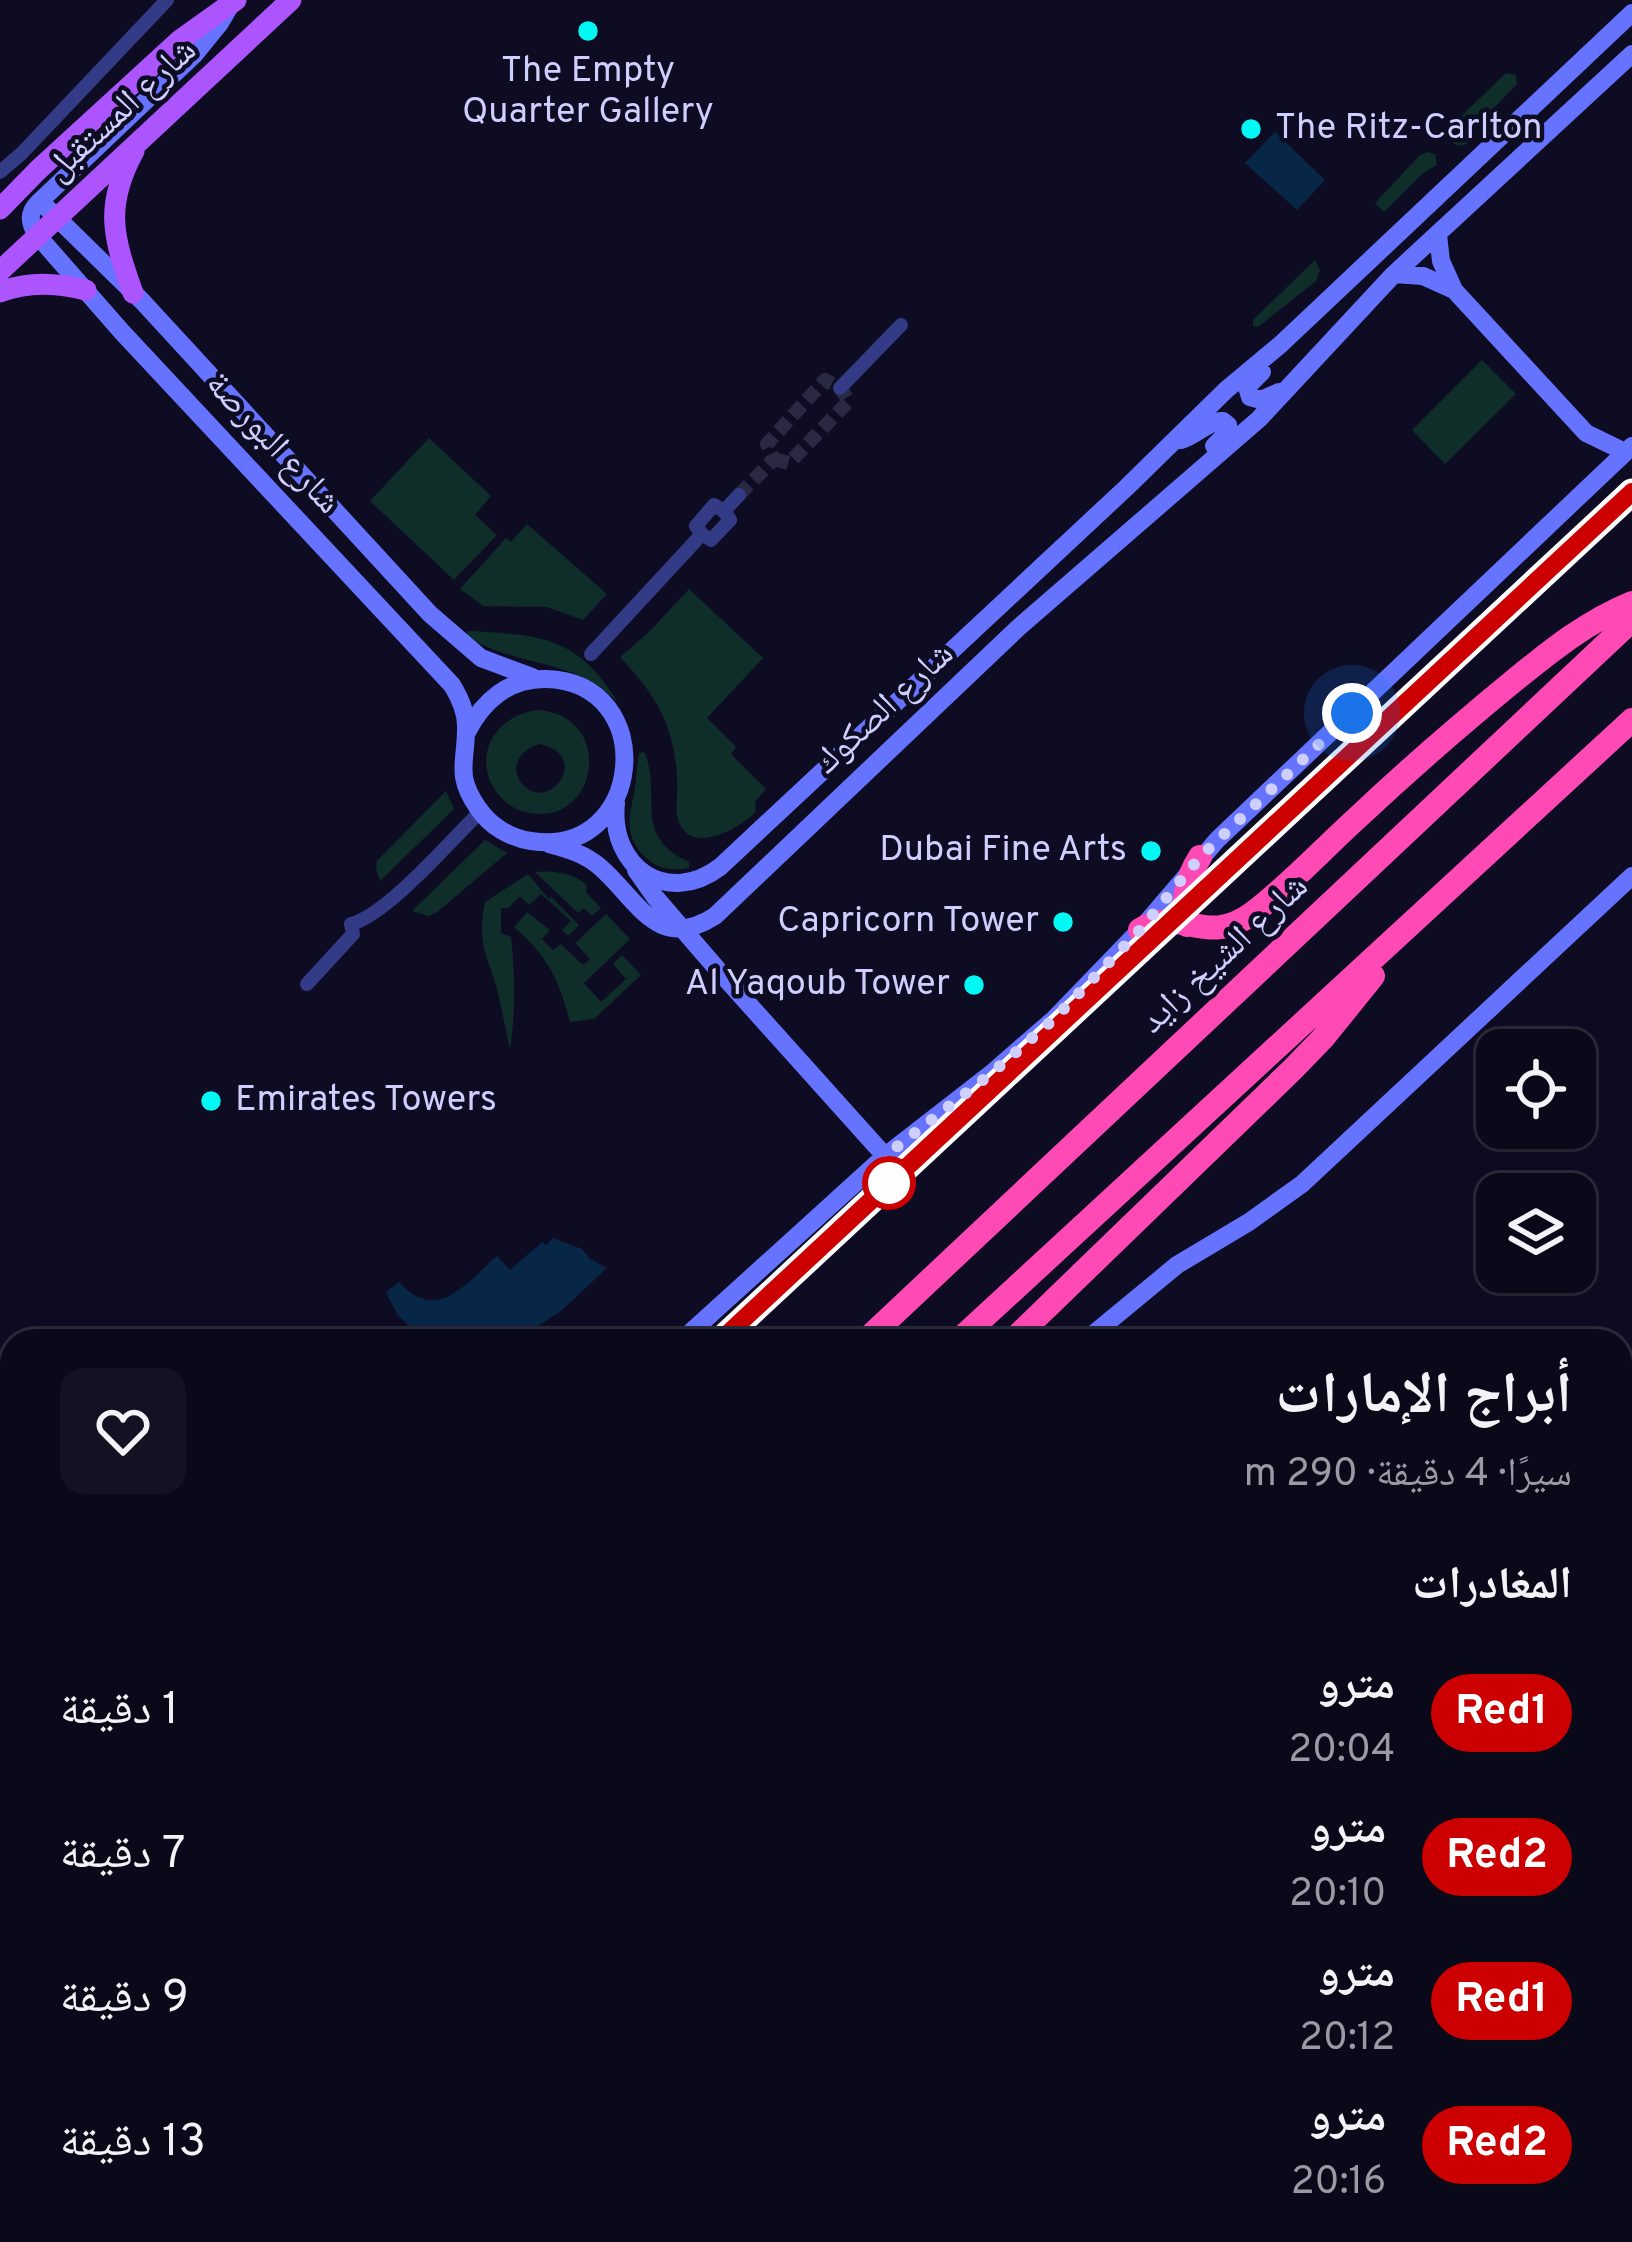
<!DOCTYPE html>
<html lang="ar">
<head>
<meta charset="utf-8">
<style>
  body { margin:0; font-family:Overpass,"Noto Naskh Arabic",sans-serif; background:#131223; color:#f1f3f6; direction:rtl; height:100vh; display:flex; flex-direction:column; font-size:45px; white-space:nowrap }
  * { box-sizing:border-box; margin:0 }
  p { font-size:39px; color:#999aa2 }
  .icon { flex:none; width:66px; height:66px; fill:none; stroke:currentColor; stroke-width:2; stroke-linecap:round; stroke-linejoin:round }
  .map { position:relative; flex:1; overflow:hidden; direction:ltr }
  .side { position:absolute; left:0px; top:1329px; width:1632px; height:915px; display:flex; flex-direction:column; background:#0a091a; border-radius:36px 36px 0 0; box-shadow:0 6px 18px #0003,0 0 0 3px #2a2a39; direction:rtl }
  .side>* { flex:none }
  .badge { padding:0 24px; border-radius:39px; font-size:42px; line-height:78px }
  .buttons { position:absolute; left:1476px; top:1029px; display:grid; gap:24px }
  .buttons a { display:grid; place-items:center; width:120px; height:120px; border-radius:24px; background:#0a091a; box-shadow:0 6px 18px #0003,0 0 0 3px #2a2a39; font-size:60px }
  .you { position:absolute; width:60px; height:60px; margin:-30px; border:9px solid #fff; border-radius:50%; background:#1a73e8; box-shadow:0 0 0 18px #1a73e833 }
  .map>.badge { position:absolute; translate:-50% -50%; box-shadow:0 0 0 6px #fff }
  h2 { padding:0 60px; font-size:45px; line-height:108px }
  .round { display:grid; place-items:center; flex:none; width:126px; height:126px; border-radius:24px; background:#131223 }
  .headline { display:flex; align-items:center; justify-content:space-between; height:204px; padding:0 60px }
  h1 { font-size:57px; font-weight:700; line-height:90px }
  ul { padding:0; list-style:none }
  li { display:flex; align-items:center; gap:36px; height:144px; padding:0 60px }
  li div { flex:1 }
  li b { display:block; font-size:45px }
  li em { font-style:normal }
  li .badge { min-width:132px; font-weight:700; text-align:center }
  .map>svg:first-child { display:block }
  .green { fill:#0f2e29; fill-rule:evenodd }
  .water { fill:#082646 }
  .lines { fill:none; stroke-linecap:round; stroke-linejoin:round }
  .street-tunnel { stroke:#2a2944; stroke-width:14; stroke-dasharray:14 7; stroke-linecap:butt }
  .street { stroke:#333a86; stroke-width:14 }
  .secondary { stroke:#6573ff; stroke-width:18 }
  .primary { stroke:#ac55ff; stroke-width:21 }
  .highway { stroke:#ff49b5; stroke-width:24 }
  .rail { stroke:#00f9f5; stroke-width:4.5; stroke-dasharray:18 15; stroke-linecap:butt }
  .line-casing { stroke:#fff; stroke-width:27 }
  .line { stroke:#c00; stroke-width:18 }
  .walk { stroke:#ceceff; stroke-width:12; stroke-dasharray:0 21.6 }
  .poi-dot { fill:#00f9f5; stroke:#0d0c23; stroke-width:4.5 }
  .stop-dot { fill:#fff; stroke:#c00; stroke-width:6 }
  .labels { text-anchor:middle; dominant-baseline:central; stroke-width:9; stroke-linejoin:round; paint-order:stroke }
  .poi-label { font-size:36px; fill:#ceceff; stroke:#0d0c23; text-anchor:end }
  .street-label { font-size:36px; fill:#ceceff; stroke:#0d0c23 }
</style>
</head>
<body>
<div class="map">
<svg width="1632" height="2242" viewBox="0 0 1632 2242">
  <rect width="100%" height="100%" fill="#0d0c23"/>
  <path class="green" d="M1506,73L1516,75L1517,84L1474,129L1468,143C1459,148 1453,145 1448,137L1453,124Z
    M1427,152L1435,154L1437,165L1422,174L1384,212L1375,203L1420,155Z
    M1315,260L1320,270L1316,281L1258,327L1253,326V320Z
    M1482,360L1516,394L1445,464L1412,430Z
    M429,438L491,496L475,515L497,535L454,580L370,501Z
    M527,524L607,594L583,620L547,607L483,606L460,589L506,538L511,542Z
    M689,589L763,658L707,718L736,747L731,754L766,789L755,802L756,812C739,829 689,857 678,819C675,808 678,793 677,781C677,763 673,743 667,726C658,699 639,678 620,657L649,632Z
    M469,631C540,635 578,636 618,703C577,657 514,668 465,635Z
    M538,710C618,716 597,831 525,812C510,808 498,797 491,783C475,747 501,714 538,710ZM540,744C595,756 545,818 520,781C509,763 524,748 540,744Z
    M642,752L645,753C662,800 632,835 689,862V868C671,871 657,869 644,856C624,835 629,818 634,793C637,780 636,767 639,754Z
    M446,791L454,809L380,881L376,869L377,861Z
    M485,840L507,853L436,913L428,916L412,911Z
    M535,872C552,870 574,873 587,885L586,892L601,908L592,916L584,908L578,913Z
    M528,874L549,899L551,897L579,925L568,936L562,930L571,921L541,894L529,905L520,896L508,908H501V933L511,937C515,975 516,1010 510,1048C505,1029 502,1009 497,989C486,952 477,943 485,902Z
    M527,912L550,930L542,939L553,950L561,944L583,965L590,959L575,943L606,914L630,939L584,983L601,1002L626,979L613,964L622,955L641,975L594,1019L570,1022C558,978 549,958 514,927Z"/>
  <path class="water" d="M1275,132L1325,180L1297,210L1245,163Z
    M553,1238L582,1249L590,1259L607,1268L561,1311L515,1341H424L397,1314L386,1292L399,1282C437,1325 467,1282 497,1256L510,1270L542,1242L546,1245Z"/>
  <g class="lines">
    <path class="street-tunnel" d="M739,495L774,459L767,444L825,380L840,388L849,401L789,463L774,459"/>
    <path class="street" d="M0,172L22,153L167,0
      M840,388L901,325
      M702,534L711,540L730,520L724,511
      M591,654L702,534L696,526L714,505L724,511L739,495
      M307,984L353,934L351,924C387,915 451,840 480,812
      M1476,2232L1484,2242
      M1293,2242L1305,2232"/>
    <path class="secondary" d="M230,6L220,23L194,55L38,203C28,213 29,223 37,235L122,332L452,685C460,698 467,713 466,729C466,763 455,775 478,808C490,826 510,838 531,841C644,859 661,682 546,679C509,678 483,701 467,732
      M47,208L142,301L430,614L481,658L532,677
      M1438,235L1441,261L1454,290L1586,433L1625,452
      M1394,274L1423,276L1454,290
      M1262,372L1247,387L1250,397L1261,400L1279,392
      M1181,440C1196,436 1209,420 1223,421L1228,425V432L1214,446
      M616,803C609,867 667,907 720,867L1127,487L1226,390L1281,344L1632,13
      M549,844C568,849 585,854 600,867C638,900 657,953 715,916L1018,628L1259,419L1394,274L1632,54
      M636,870L655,897L718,970L885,1156
      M681,1341L885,1156L993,1072L1054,1019L1140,930L1217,840L1632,446
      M1085,1341L1177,1265L1249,1222L1302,1184L1632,876
      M0,1525L12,1538
      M1620,1562L1632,1538
      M0,1622L12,1638
      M1620,1623L1632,1601
      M0,1957L12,1952
      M1620,1976L1632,1991
      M0,1998L12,1979
      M1620,2023L1632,2038
      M1066,2235V2232
      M173,2242L183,2232
      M948,2242L960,2232
      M1001,2242L1013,2232"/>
    <path class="primary" d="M0,209L38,170L180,40L236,0
      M0,271L291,0
      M0,292C30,281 56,283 86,290
      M133,293C113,237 104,206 134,151"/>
    <path class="highway" d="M1187,925C1182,899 1186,879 1200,857
      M1140,930C1182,904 1204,949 1253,913C1290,885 1322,850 1356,819C1408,770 1461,724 1516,679C1553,649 1588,621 1632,603
      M865,1341L1632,620
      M958,1341L1632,720
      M1012,1341L1293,1069L1323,1038L1373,976
      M0,1571L12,1583
      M0,1601L12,1614
      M0,2120L12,2106
      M0,2146L12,2136
      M0,2241L12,2229
      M45,2242L57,2232"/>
    <path class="rail" d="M720,1341L1632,492
      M0,2034L12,2023"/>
  </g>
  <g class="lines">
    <defs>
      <path id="line" d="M720,1341L1632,492"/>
    </defs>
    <use href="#line" class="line-casing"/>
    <use href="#line" class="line"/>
    <path class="walk" d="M889,1183L885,1156L993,1072L1054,1019L1140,930L1200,857L1352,713"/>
  </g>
  <g class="poi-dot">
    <circle cx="588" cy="31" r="12"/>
    <circle cx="1251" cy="129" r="12"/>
    <circle cx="1151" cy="851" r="12"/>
    <circle cx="1063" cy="922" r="12"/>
    <circle cx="974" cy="985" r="12"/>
    <circle cx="211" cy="1101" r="12"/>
  </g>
  <circle class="stop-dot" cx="889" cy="1183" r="24"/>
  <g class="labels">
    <g class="poi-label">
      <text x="588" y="72" text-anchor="middle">The Empty<tspan x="588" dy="41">Quarter Gallery</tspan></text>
      <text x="1275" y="129" text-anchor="start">The Ritz-Carlton</text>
      <text x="1127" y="851">Dubai Fine Arts</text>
      <text x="1039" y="922">Capricorn Tower</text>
      <text x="950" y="985">Al Yaqoub Tower</text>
      <text x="235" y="1101" text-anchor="start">Emirates Towers</text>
    </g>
    <g class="street-label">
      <text transform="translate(122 111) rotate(-43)">شارع المستقبل</text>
      <text transform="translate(272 444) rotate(47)">شارع البورصة</text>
      <text transform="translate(885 709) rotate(-43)">شارع الصكوك</text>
      <text transform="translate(1225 955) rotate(-43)">شارع الشيخ زايد</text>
    </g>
  </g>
</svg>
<div class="buttons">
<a><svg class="icon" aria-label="locate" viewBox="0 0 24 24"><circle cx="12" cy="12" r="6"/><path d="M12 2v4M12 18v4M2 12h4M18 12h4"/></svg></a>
<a><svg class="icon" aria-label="layers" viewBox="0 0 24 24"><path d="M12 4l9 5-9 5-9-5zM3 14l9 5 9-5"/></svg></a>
</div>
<div class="you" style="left:1352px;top:713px"></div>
<section class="side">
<div class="headline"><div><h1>أبراج الإمارات</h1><p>سيرًا · 4 دقيقة · 290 m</p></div><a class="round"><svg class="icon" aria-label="heart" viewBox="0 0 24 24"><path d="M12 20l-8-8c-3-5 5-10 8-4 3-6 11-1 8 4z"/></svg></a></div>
<h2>المغادرات</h2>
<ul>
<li><span class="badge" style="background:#c00;color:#fff">Red1</span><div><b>مترو</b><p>20:04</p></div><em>1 دقيقة</em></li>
<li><span class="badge" style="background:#c00;color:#fff">Red2</span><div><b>مترو</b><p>20:10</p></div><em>7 دقيقة</em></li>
<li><span class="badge" style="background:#c00;color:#fff">Red1</span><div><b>مترو</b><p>20:12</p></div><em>9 دقيقة</em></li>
<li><span class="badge" style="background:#c00;color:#fff">Red2</span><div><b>مترو</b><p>20:16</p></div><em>13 دقيقة</em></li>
</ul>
</section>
</div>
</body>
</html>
